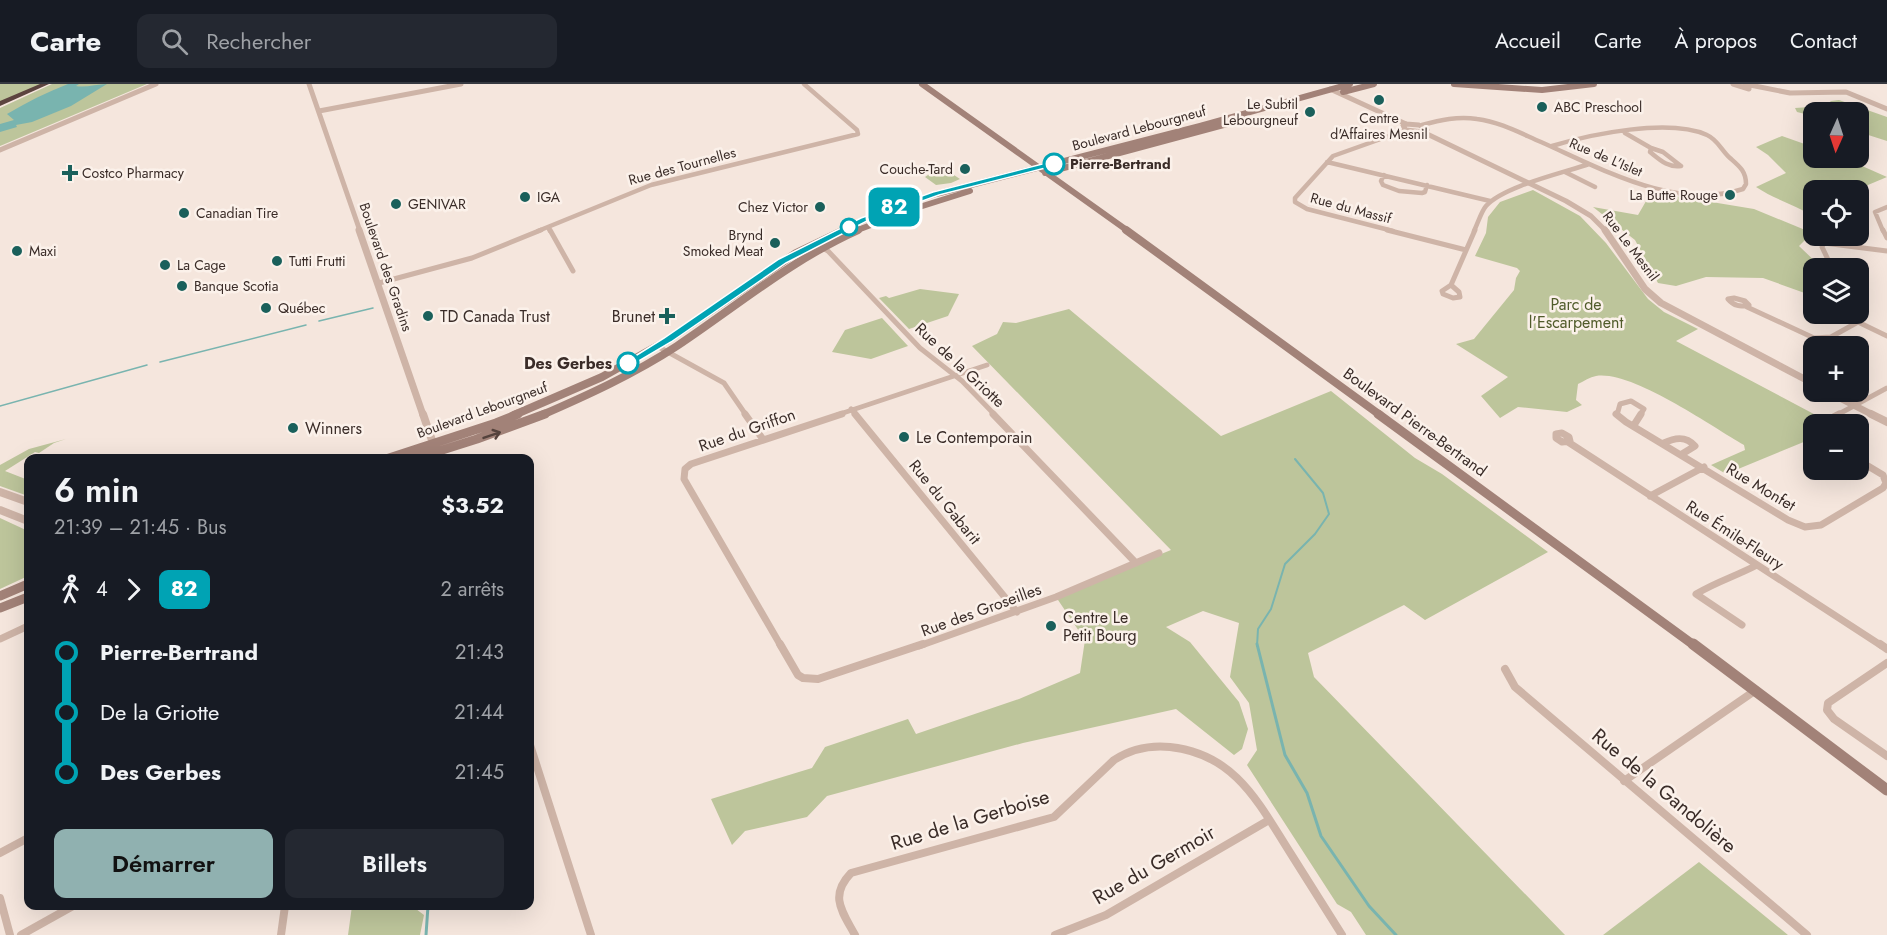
<!DOCTYPE html>
<html lang="fr">
<head>
<meta charset="utf-8">
<style>
  body { margin:0; font-family:Jost,sans-serif; background:#242831; color:#f1f3f6; height:100vh; display:flex; flex-direction:column; font-size:22px; white-space:nowrap }
  * { box-sizing:border-box; margin:0 }
  p { font-size:20px; color:#9ea1a6 }
  .icon { flex:none; width:33px; height:33px; fill:none; stroke:currentColor; stroke-width:2; stroke-linecap:round; stroke-linejoin:round }
  .map { position:relative; flex:1; overflow:hidden }
  .panel { position:absolute; left:24px; top:370px; width:510px; height:456px; display:flex; flex-direction:column; background:#171b24; border-radius:12px; box-shadow:0 6px 24px #0002 }
  .panel>* { flex:none }
  .badge { padding:0 12px; border-radius:9px; font-size:21px; line-height:39px }
  .needle { width:39px; rotate:183deg }
  .buttons { position:absolute; left:1803px; top:18px; display:grid; gap:12px }
  .buttons a { display:grid; place-items:center; width:66px; height:66px; border-radius:12px; background:#171b24; box-shadow:0 6px 24px #0002; font-size:30px }
  .map>.badge { position:absolute; translate:-50% -50%; box-shadow:0 0 0 3px #fff }
  .legs { display:flex; align-items:center; gap:9px; height:66px; padding:0 30px; font-size:20px }
  .legs p { margin-inline-start:auto }
  .overview { display:flex; align-items:center; justify-content:space-between; height:102px; padding:0 30px }
  h1 { font-size:33px; font-weight:600; line-height:45px }
  .button { display:flex; gap:12px; margin-top:auto; padding:12px 30px }
  .button a { flex:1; height:69px; border-radius:12px; background:#90b1b0; color:#111; font-size:24px; font-weight:600; line-height:69px; text-align:center }
  .button a+a { background:#242831; color:#f1f3f6 }
  ul { padding:0 30px; list-style:none }
  li { display:flex; align-items:center; gap:21px; height:60px; font-size:22px }
  li i { display:grid; place-items:center; width:9px; height:100%; margin:0 8px; background:currentColor }
  li i::after { content:''; width:15px; height:15px; margin:-8px; border:4px solid; border-radius:50%; background:#171b24 }
  li p { margin-inline-start:auto }
  li:first-child i { background:linear-gradient(#0000 50%,currentColor 0) }
  li:last-child i { background:linear-gradient(currentColor 50%,#0000 0) }
  header { display:flex; align-items:center; gap:36px; box-sizing:border-box; height:84px; padding:0 30px; background:#171b24; border-bottom:2px solid #363941 }
  header strong { font-size:28px }
  nav { display:flex; gap:33px; margin-inline-start:auto; font-size:21px }
  .search { width:420px; height:54px; background:#242831; display:flex; align-items:center; gap:15px; box-sizing:border-box; padding:0 21px; border-radius:12px; color:#9ea1a6; font-size:22px }
  .map>svg:first-child { display:block }
  .green { fill:#bdc59b }
  .water { fill:#79b4af }
  .lines { fill:none; stroke-linecap:round; stroke-linejoin:round }
  .stream-far2 { stroke:#79b4af; stroke-width:1.5 }
  .stream-far1 { stroke:#79b4af; stroke-width:2 }
  .stream { stroke:#79b4af; stroke-width:3 }
  .minor-far3 { stroke:#ceb4a7; stroke-width:4.5 }
  .minor-far2 { stroke:#ceb4a7; stroke-width:5 }
  .minor-far1 { stroke:#ceb4a7; stroke-width:7 }
  .minor { stroke:#ceb4a7; stroke-width:8 }
  .tertiary-far2 { stroke:#ceb4a7; stroke-width:5 }
  .tertiary-far1 { stroke:#ceb4a7; stroke-width:7 }
  .tertiary { stroke:#ceb4a7; stroke-width:8 }
  .secondary-far3 { stroke:#a28278; stroke-width:6 }
  .secondary-far2 { stroke:#a28278; stroke-width:8 }
  .secondary-far1 { stroke:#a28278; stroke-width:9 }
  .secondary { stroke:#a28278; stroke-width:11 }
  .motorway { fill:#5c443f; fill-rule:evenodd }
  .oneway { stroke:#54423c }
  .line-1 { fill:#00a3b4; stroke:#fff; stroke-width:1.5 }
  .poi-dot { fill:#1a605b; stroke:#fbf1ea; stroke-width:2 }
  .stop-1-dot { fill:#fff; stroke:#00a3b4; stroke-width:3 }
  .labels { text-anchor:middle; dominant-baseline:central; stroke-width:5; stroke-linejoin:round; paint-order:stroke }
  .far-poi-label { font-size:14px; fill:#3a2c28; stroke:#fbf1ea; text-anchor:start }
  .far-street-label { font-size:14px; fill:#3a2c28; stroke:#fbf1ea }
  .far-stop-label { font-size:14px; font-weight:bold; fill:#3a2c28; stroke:#fbf1ea; text-anchor:start }
  .park-label { font-size:16px; fill:#505b2a; stroke:#fbf1ea }
  .poi-label { font-size:16px; fill:#3a2c28; stroke:#fbf1ea; text-anchor:start }
  .stop-label { font-size:16px; font-weight:bold; fill:#3a2c28; stroke:#fbf1ea; text-anchor:end }
  .street-label { font-size:16px; fill:#3a2c28; stroke:#fbf1ea }
  .near-street-label { font-size:20px; fill:#3a2c28; stroke:#fbf1ea }
</style>
</head>
<body>
<header>
<strong>Carte</strong>
<div class="search"><svg class="icon" aria-label="search" viewBox="0 0 24 24"><circle cx="10" cy="10" r="6"/><path d="M15 15l6 6"/></svg>Rechercher</div>
<nav><a>Accueil</a><a>Carte</a><a>À propos</a><a>Contact</a></nav>
</header>
<div class="map">
<svg width="1887" height="851" viewBox="0 0 1887 851">
  <rect width="100%" height="100%" fill="#f5e6dd"/>
  <path class="green" d="M0,0H42L0,19Z
    M52,0H147L0,62V24Z
    M1839,16L1887,33V57L1859,48L1858,28H1814L1813,32L1797,28L1795,24L1825,22L1831,17Z
    M1782,52L1813,63L1814,74H1844L1887,93L1856,106H1814L1813,132C1795,121 1774,115 1756,103L1786,89L1768,71L1756,63Z
    M937,85H945L960,95L951,99L936,101L925,93Z
    M1533,106L1580,132L1606,159L1648,215L1664,228L1698,245L1676,257L1827,337L1814,340L1813,343L1807,346L1811,355L1726,390L1711,381L1745,366L1744,361C1712,343 1632,286 1596,292C1590,293 1584,297 1578,300L1576,316L1582,321L1567,328L1518,323L1500,334L1481,312L1508,293L1456,260L1474,255L1514,206L1516,194L1520,187L1517,184L1475,172L1486,149L1488,133L1500,118Z
    M1663,110L1754,125L1810,148L1809,152L1799,162L1822,184H1814L1813,212L1763,194L1706,193L1676,202L1658,199L1635,156L1593,123L1638,131L1649,112Z
    M920,205L959,210L948,232L909,245L879,214L886,212L889,214Z
    M1069,225L1221,352L1331,307L1415,374L1442,390L1548,468L1425,536L1404,521L1308,569L1314,593L1565,851H1366L1351,828L1337,820L1247,681L1257,666L1249,619L1230,593L1239,539L1203,527L1166,543L1190,558L1239,618L1248,645L1242,665L1234,671L1176,625L1023,659L827,712L807,733L745,747L732,761L711,715L812,684L825,663L908,635L916,650L1019,615L1080,589L1085,556L1056,513L1171,466L972,262L997,250L1003,238L1016,239Z
    M882,234L908,262L871,275L832,268L845,246Z
    M66,355L54,359L39,369L35,368L5,387L28,396V412L0,402V381L29,365Z
    M0,434L28,447V492L0,505Z
    M1699,778L1788,851H1603Z
    M352,822H412L424,831L420,851H348Z"/>
  <path class="water" d="M68,0H79L76,2C85,4 97,0 107,0L71,22L32,38L16,41L17,43L0,48V40L14,36L7,30C27,18 47,8 68,0Z"/>
  <g class="lines">
    <path class="stream-far2" d="M319,237L373,224
      M160,278L306,241
      M0,322L147,281"/>
    <path class="stream-far1" d="M1257,562L1258,545L1271,525L1285,480L1315,450L1329,430L1323,409L1295,375"/>
    <path class="stream" d="M1257,560L1285,671L1307,709L1321,752L1369,822L1396,851
      M426,851L428,822"/>
    <path class="minor-far3" d="M1422,41C1440,36 1458,32 1477,35C1500,38 1520,49 1541,58C1602,85 1675,127 1743,105L1746,100C1746,87 1739,82 1730,74C1722,67 1717,55 1707,51C1669,34 1591,50 1552,62
      M1625,49L1651,64
      M1651,64L1663,68L1681,82C1668,84 1660,76 1650,68Z
      M1327,78L1490,117
      M1565,88L1595,103
      M1384,91L1381,97L1383,101L1399,107L1422,109L1425,108L1427,101
      M548,143L550,147
      M538,147L651,101L858,50L857,46L804,0
      M1393,147L1307,125L1295,118V114L1333,72L1406,46
      M1474,147C1478,139 1481,128 1486,122C1504,102 1563,89 1589,80
      M1883,147L1875,128L1887,123"/>
    <path class="minor-far2" d="M550,146L573,187
      M1387,146L1466,166
      M1883,146L1887,154
      M821,163L828,167L920,264L962,297L995,331
      M1832,184L1822,163L1824,159L1887,167
      M379,199L472,174L541,146
      M1451,201L1475,146
      M1451,201L1459,208L1460,213L1453,214L1443,210L1442,207Z
      M1734,214L1745,217L1749,221C1740,223 1734,222 1728,215Z
      M1747,223L1814,254L1831,253L1858,238
      M1853,230L1858,238L1887,252
      M657,262L724,299L746,331
      M851,325L856,331
      M837,331L987,281
      M1617,331L1620,320L1631,317L1644,325L1640,331
      M1837,331L1887,304"/>
    <path class="minor-far1" d="M745,330L762,354
      M855,330L1017,528
      M993,330L1136,479
      M1616,330L1626,338L1788,436L1805,443L1821,441L1883,404L1886,399L1883,391L1858,376
      M1820,340L1839,330
      M1634,341L1641,330
      M1562,349L1569,353L1570,357L1562,358L1556,354V350Z
      M1568,358L1882,562
      M1664,359C1676,353 1686,352 1695,362L1682,370
      M1650,412L1704,383
      M1742,541L1696,510C1716,498 1736,492 1757,481
      M0,555L28,542
      M781,562L684,395L685,385L691,380L842,330
      M919,562L1056,513L1159,469"/>
    <path class="minor" d="M780,560L798,591L803,594L818,595L923,560
      M1880,560L1887,565
      M1887,579L1828,619L1827,626L1834,635L1887,672
      M1505,585L1515,603L1807,851
      M530,661L591,851
      M1624,697L1756,606
      M0,769L28,754
      M0,814L10,851
      M21,851L73,822
      M281,851L285,822
      M855,851C842,827 829,812 851,789L1054,733L1114,676C1131,665 1150,661 1170,663C1236,670 1259,720 1291,770C1308,797 1325,824 1342,851
      M1055,851L1106,831L1269,736"/>
    <path class="tertiary-far2" d="M309,0L360,147
      M1733,0L1749,5
      M1745,0L1790,9L1846,8L1887,25
      M1330,5L1406,40
      M319,27L461,0
      M1406,40L1403,42L1406,46L1423,48L1566,117L1591,132L1606,147
      M1406,40L1419,41L1427,46L1423,48
      M0,66L156,0"/>
    <path class="tertiary-far1" d="M359,146L423,331
      M1605,146L1645,205L1661,219L1814,300
      M1828,308L1873,331"/>
    <path class="tertiary" d="M423,330L435,365
      M1871,330L1887,338
      M0,408L28,418
      M0,426L28,437"/>
    <path class="secondary-far3" d="M922,0L1128,147
      M1454,0L1542,6L1594,0
      M1343,8L1374,0
      M1045,89L1231,39
      M841,147L883,127L936,110L1200,42L1350,0
      M855,147L913,125L970,107"/>
    <path class="secondary-far2" d="M1126,146L1380,331
      M514,331L602,293L668,256L796,169L844,146
      M542,331C588,311 634,290 677,262C737,222 791,176 858,146"/>
    <path class="secondary-far1" d="M1378,330L1695,562
      M386,375L496,339L518,330
      M414,375L477,355L545,330
      M0,512L28,500
      M0,524L28,513"/>
    <path class="secondary" d="M1693,560L1887,706"/>
    <path class="motorway" d="M40,0H49L0,22V17Z"/>
  </g>
  <defs><path id="oneway-shaft" d="M-6 0H5M1.5-3L5.5 0L1.5 3" fill="none" stroke-width="1.6" stroke-linecap="round" stroke-linejoin="round" transform="scale(1.5)"/></defs>
  <use class="oneway" href="#oneway-shaft" transform="translate(492 351) rotate(-19)"/>
  <path class="line-1" d="M1054,77L1058,80L1057,81L939,111L867,137L786,179L671,258L632,281L624,279L664,254L779,175L861,134L933,108Z"/>
  <g class="poi-dot">
    <circle cx="1379" cy="16" r="6"/>
    <circle cx="1542" cy="23" r="6"/>
    <circle cx="1310" cy="28" r="6"/>
    <circle cx="965" cy="85" r="6"/>
    <path d="M67 80h6v6h6v6h-6v6h-6v-6h-6v-6h6z"/>
    <circle cx="1730" cy="111" r="6"/>
    <circle cx="525" cy="113" r="6"/>
    <circle cx="396" cy="120" r="6"/>
    <circle cx="820" cy="123" r="6"/>
    <circle cx="184" cy="129" r="6"/>
    <circle cx="775" cy="159" r="6"/>
    <circle cx="17" cy="167" r="6"/>
    <circle cx="277" cy="177" r="6"/>
    <circle cx="165" cy="181" r="6"/>
    <circle cx="182" cy="202" r="6"/>
    <circle cx="266" cy="224" r="6"/>
    <circle cx="428" cy="232" r="6"/>
    <path d="M664 223h6v6h6v6h-6v6h-6v-6h-6v-6h6z"/>
    <circle cx="293" cy="344" r="6"/>
    <circle cx="904" cy="353" r="6"/>
    <circle cx="1051" cy="542" r="6"/>
  </g>
  <g class="stop-1-dot">
    <circle cx="1054" cy="80" r="10"/>
    <circle cx="849" cy="143" r="8"/>
    <circle cx="628" cy="279" r="10"/>
  </g>
  <g class="labels">
    <g class="far-poi-label">
      <text x="1298" y="20" text-anchor="end">Le Subtil<tspan x="1298" dy="16">Lebourgneuf</tspan></text>
      <text x="1554" y="23">ABC Preschool</text>
      <text x="1379" y="34" text-anchor="middle">Centre<tspan x="1379" dy="16">d'Affaires Mesnil</tspan></text>
      <text x="953" y="85" text-anchor="end">Couche-Tard</text>
      <text x="82" y="89">Costco Pharmacy</text>
      <text x="1718" y="111" text-anchor="end">La Butte Rouge</text>
      <text x="537" y="113">IGA</text>
      <text x="408" y="120">GENIVAR</text>
      <text x="808" y="123" text-anchor="end">Chez Victor</text>
      <text x="196" y="129">Canadian Tire</text>
      <text x="763" y="151" text-anchor="end">Brynd<tspan x="763" dy="16">Smoked Meat</tspan></text>
      <text x="29" y="167">Maxi</text>
      <text x="289" y="177">Tutti Frutti</text>
      <text x="177" y="181">La Cage</text>
      <text x="194" y="202">Banque Scotia</text>
      <text x="278" y="224">Québec</text>
    </g>
    <g class="far-street-label">
      <text transform="translate(1139 44) rotate(-15)">Boulevard Lebourgneuf</text>
      <text transform="translate(1606 73) rotate(23)">Rue de L'Islet</text>
      <text transform="translate(682 82) rotate(-15)">Rue des Tournelles</text>
      <text transform="translate(1351 124) rotate(15)">Rue du Massif</text>
      <text transform="translate(1631 162) rotate(53)">Rue Le Mesnil</text>
      <text transform="translate(386 183) rotate(71)">Boulevard des Gradins</text>
      <text transform="translate(482 326) rotate(-20)">Boulevard Lebourgneuf</text>
    </g>
    <g class="far-stop-label">
      <text x="1070" y="80">Pierre-Bertrand</text>
    </g>
    <g class="park-label">
      <text x="1576" y="220">Parc de<tspan x="1576" dy="18">l'Escarpement</tspan></text>
    </g>
    <g class="poi-label">
      <text x="440" y="232">TD Canada Trust</text>
      <text x="655" y="232" text-anchor="end">Brunet</text>
      <text x="305" y="344">Winners</text>
      <text x="916" y="353">Le Contemporain</text>
      <text x="1063" y="533">Centre Le<tspan x="1063" dy="18">Petit Bourg</tspan></text>
    </g>
    <g class="stop-label">
      <text x="612" y="279">Des Gerbes</text>
    </g>
    <g class="street-label">
      <text transform="translate(960 281) rotate(43)">Rue de la Griotte</text>
      <text transform="translate(1415 338) rotate(36)">Boulevard Pierre-Bertrand</text>
      <text transform="translate(747 346) rotate(-19)">Rue du Griffon</text>
      <text transform="translate(1761 403) rotate(31)">Rue Monfet</text>
      <text transform="translate(945 418) rotate(51)">Rue du Gabarit</text>
      <text transform="translate(1735 451) rotate(33)">Rue Émile-Fleury</text>
      <text transform="translate(981 526) rotate(-20)">Rue des Groseilles</text>
    </g>
    <g class="near-street-label">
      <text transform="translate(1664 707) rotate(40)">Rue de la Gandolière</text>
      <text transform="translate(970 736) rotate(-17)">Rue de la Gerboise</text>
      <text transform="translate(1154 781) rotate(-30)">Rue du Germoir</text>
    </g>
  </g>
</svg>
<div class="buttons">
<a><svg class="needle" viewBox="-14 -14 28 28"><path d="M0-13l5 13h-10z" fill="#e53935"/><path d="M0 13l5-13h-10z" fill="#9ea1a6"/></svg></a>
<a><svg class="icon" aria-label="locate" viewBox="0 0 24 24"><circle cx="12" cy="12" r="6"/><path d="M12 2v4M12 18v4M2 12h4M18 12h4"/></svg></a>
<a><svg class="icon" aria-label="layers" viewBox="0 0 24 24"><path d="M12 4l9 5-9 5-9-5zM3 14l9 5 9-5"/></svg></a>
<a>+</a>
<a>−</a>
</div>
<b class="badge" style="left:894px;top:123px;background:#00a3b4;color:#fff">82</b>
<section class="panel">
<div class="overview"><div><h1>6 min</h1><p>21:39 – 21:45 · Bus</p></div><b>$3.52</b></div>
<div class="legs"><svg class="icon" aria-label="walk" viewBox="0 0 24 24"><circle cx="13" cy="4" r="2"/><path d="M13 8l-2 6 4 7M11 14l-3 7M7 12l3-4h3l4 4"/></svg>4<svg class="icon" aria-label="forward" viewBox="0 0 24 24"><path d="M9 5l7 7-7 7"/></svg><b class="badge" style="background:#00a3b4;color:#fff">82</b><p>2 arrêts</p></div>
<ul>
<li><i style="color:#00a3b4"></i><b>Pierre-Bertrand</b><p>21:43</p></li>
<li><i style="color:#00a3b4"></i><span>De la Griotte</span><p>21:44</p></li>
<li><i style="color:#00a3b4"></i><b>Des Gerbes</b><p>21:45</p></li>
</ul>
<div class="button"><a>Démarrer</a><a>Billets</a></div>
</section>
</div>
</body>
</html>
